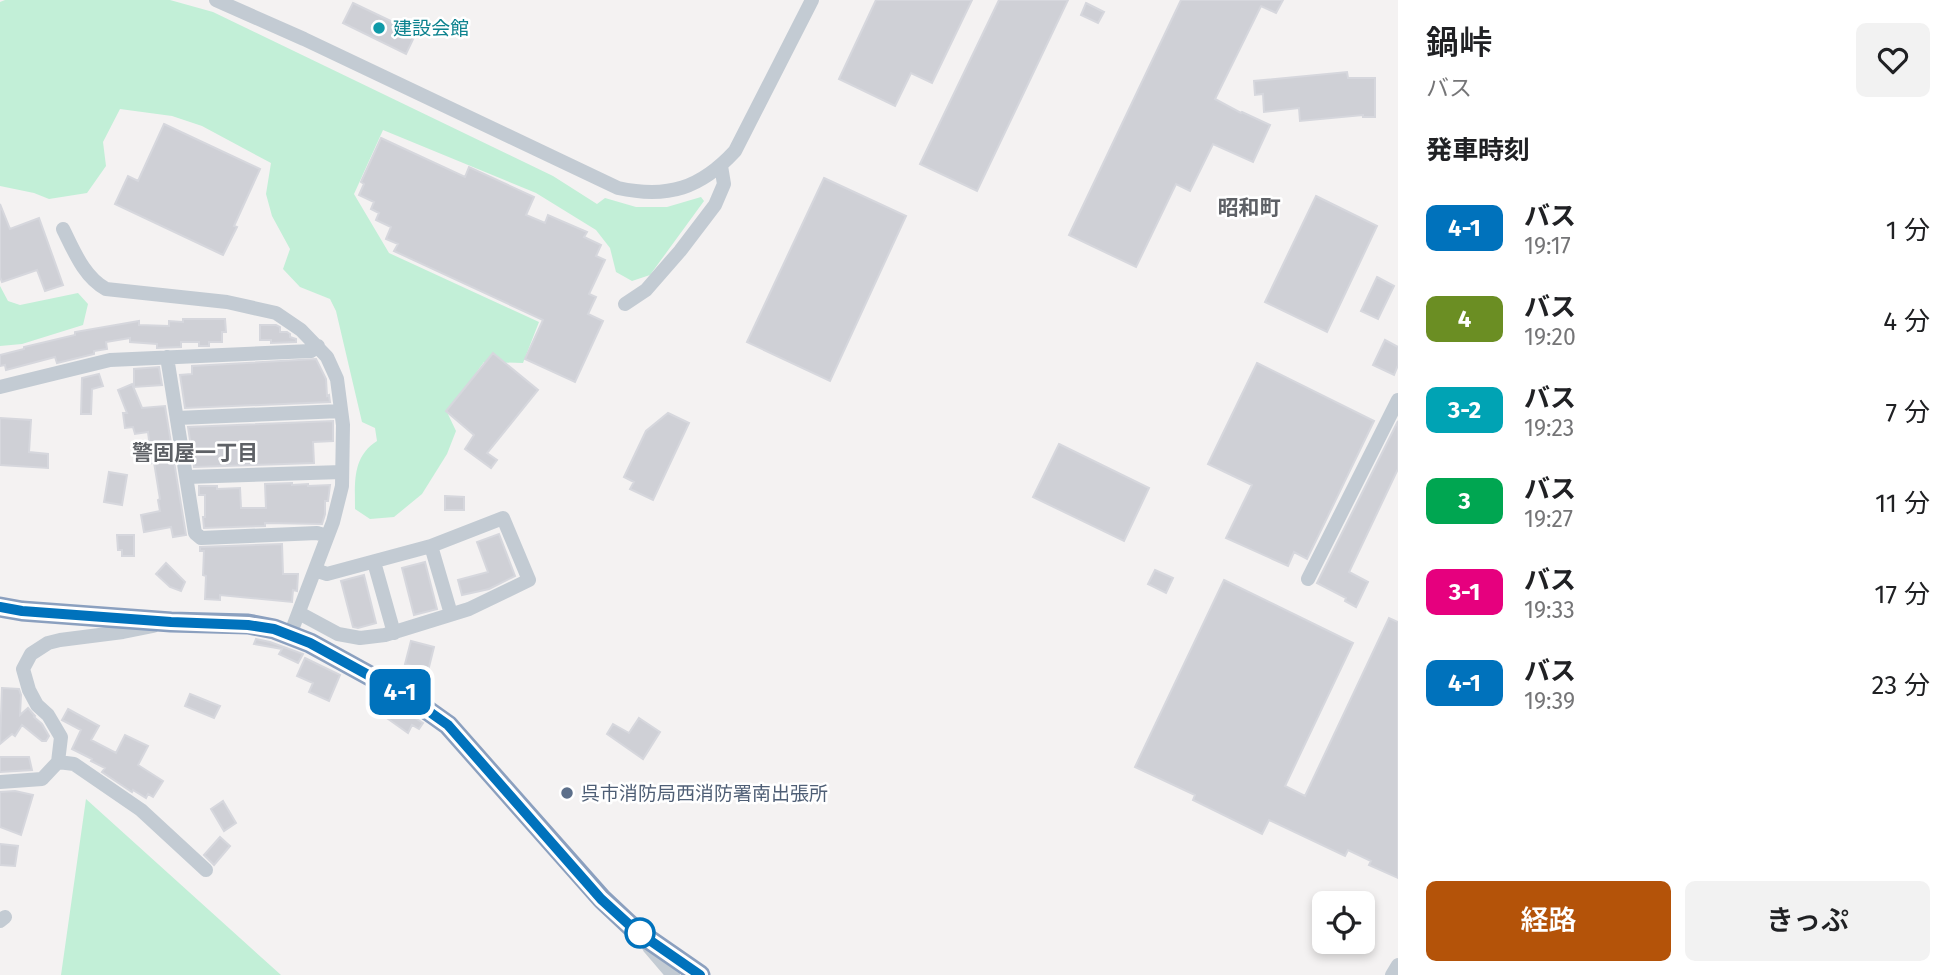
<!DOCTYPE html>
<html lang="ja">
<head>
<meta charset="utf-8">
<style>
  body { margin:0; font-family:"Fira Sans","Noto Sans JP",sans-serif; background:#f2f2f2; color:#202124; height:100vh; display:flex; flex-direction:column; font-size:26px; white-space:nowrap }
  * { box-sizing:border-box; margin:0 }
  p { font-size:23px; color:#757577 }
  .icon { flex:none; width:38px; height:38px; fill:none; stroke:currentColor; stroke-width:2; stroke-linecap:round; stroke-linejoin:round }
  .map { position:relative; flex:1; overflow:hidden }
  .side { display:flex; flex-direction:column; background:#fff; width:560px }
  .side>* { flex:none }
  .badge { padding:0 14px; border-radius:10px; font-size:24px; line-height:46px }
  .controls { position:absolute; left:1312px; top:891px; display:grid; gap:14px }
  .controls a { display:grid; place-items:center; width:63px; height:63px; border-radius:10px; background:#fff; box-shadow:0 4px 10px #0003; font-size:35px }
  .map>.badge { position:absolute; translate:-50% -50%; box-shadow:0 0 0 4px #fff }
  h2 { padding:0 28px; font-size:26px; line-height:63px }
  .round { display:grid; place-items:center; flex:none; width:74px; height:74px; border-radius:10px; background:#f2f2f2 }
  .summary { display:flex; align-items:center; justify-content:space-between; height:119px; padding:0 28px }
  h1 { font-size:33px; font-weight:600; line-height:52px }
  .cta { display:flex; gap:14px; margin-top:auto; padding:14px 28px }
  .cta a { flex:1; height:80px; border-radius:10px; background:#b45309; color:#fff; font-size:28px; font-weight:600; line-height:80px; text-align:center }
  .cta a+a { background:#f2f2f2; color:#202124 }
  ul { padding:0; list-style:none }
  li { display:flex; align-items:center; gap:21px; height:91px; padding:0 28px }
  li div { flex:1 }
  li b { display:block; font-size:26px }
  li em { font-style:normal }
  li .badge { min-width:77px; font-weight:700; text-align:center }
  main { display:flex; flex:1; min-height:0 }
  .map>svg:first-child { display:block }
  .green { fill:#c2efd7 }
  .building { fill:#cfd0d6; stroke:#d6d7dd; stroke-width:2 }
  .lines { fill:none; stroke-linecap:round; stroke-linejoin:round }
  .minor { stroke:#c3cbd3; stroke-width:14 }
  .highway { stroke:#8ba0bf; stroke-width:21 }
  .line-casing { stroke:#fff; stroke-width:16 }
  .line { stroke:#0072bc; stroke-width:10 }
  .culture-dot { fill:#0f9aa8; stroke:#fff; stroke-width:2.5 }
  .service-dot { fill:#5c6f8a; stroke:#fff; stroke-width:2.5 }
  .stop-dot { fill:#fff; stroke:#0072bc; stroke-width:3.5 }
  .labels { text-anchor:middle; dominant-baseline:central; stroke-width:5; stroke-linejoin:round; paint-order:stroke }
  .culture-label { font-size:19px; fill:#0d838f; stroke:#fff; text-anchor:start }
  .service-label { font-size:19px; fill:#4e5e75; stroke:#fff; text-anchor:start }
  .neighbourhood-label { font-size:21px; font-weight:bold; fill:#5e6166; stroke:#fff }
</style>
</head>
<body>
<main>
<div class="map">
<svg width="1398" height="975" viewBox="0 0 1398 975">
  <rect width="100%" height="100%" fill="#f4f2f2"/>
  <path class="green" d="M5,0H170L213,12L553,176L597,204L605,198L636,207H667L701,197L704,201L650,275L632,281L616,272L610,248L596,230L536,193L383,130L354,194L389,253L539,322L523,363L484,362L447,412L456,431L447,454L422,494L394,517L370,519L355,509C355,482 352,457 377,441L375,428L362,422L336,311L330,299L300,287L283,269L290,249L272,216L266,194L271,163L202,126L172,116L120,109L103,142L106,166L87,193L49,199L34,193L0,186V2Z
    M0,286L8,301L20,305L78,293L88,304L83,325L22,344L0,346Z
    M86,799L281,975H61Z"/>
  <path class="building" d="M876,0H972L932,83L911,73L895,106L839,79Z
    M999,0H1068L977,191L920,164Z
    M1181,0H1283L1276,13L1261,6L1215,99L1241,113L1242,112L1270,125L1253,162L1213,144L1190,191L1176,184L1136,267L1069,235Z
    M353,3L416,33L406,54L343,23Z
    M1086,3L1104,12L1098,23L1081,15Z
    M1347,72L1348,78H1375V117H1363V115L1300,121L1299,108L1264,112L1263,94L1255,95L1254,81Z
    M164,124L260,169L234,226L237,227L223,255L115,204L128,176L138,181Z
    M381,138L465,177L469,167L534,197L526,215L545,223L548,215L587,232L584,237L601,245L596,256L605,260L589,294L596,297L588,314L603,321L575,382L525,359L543,320L394,251L398,244L386,239L391,227L376,220L379,213L371,209L374,202L359,195L364,184L361,182Z
    M824,178L906,216L830,381L747,342Z
    M1316,196L1377,226L1327,332L1265,302Z
    M0,204L10,229L39,218L63,285L45,291L37,270L2,282L0,277Z
    M1377,277L1394,286L1378,319L1361,311Z
    M183,319H225L226,332H222V342H209V346H199V342H181V347L157,348V344L130,342V338L106,342L107,349L94,351V354L57,363L55,357L6,370L5,365L0,366V355L24,349V347L75,335V332L139,321V325L169,326V321L183,322Z
    M260,325H276L280,327V332H287L290,334V337L296,339V342L271,343V340H260Z
    M1385,340L1398,347V365L1394,375L1373,365Z
    M493,353L538,390L487,453L497,460L491,468L465,449L474,435L446,411Z
    M316,359L326,379L327,396L329,395L330,402L185,408L180,375L192,374V366Z
    M1257,363L1374,421L1307,559L1294,552L1288,566L1226,538L1252,485L1208,464Z
    M159,367L162,385L134,387V369Z
    M99,374L103,386L92,389L91,414H81L82,378Z
    M132,384L142,408L165,406L186,535L173,537L171,527L144,532L141,515L160,511L158,500L160,499L154,462L152,463L148,432L135,434L133,427L125,428L123,413H127L118,390Z
    M668,413L689,423L653,500L630,489L634,482L624,477L646,431Z
    M0,418L31,420L29,452L48,454V468L0,465Z
    M333,421V441L313,442L314,463L194,467L188,427Z
    M1398,421V469L1349,572L1368,582L1356,607L1345,601L1346,598L1317,583Z
    M1059,444L1149,488L1124,541L1033,497Z
    M109,472L127,475L122,505L104,502Z
    M292,483V485L308,484V486L330,485L328,501H325V514L322,524L265,523V526L204,528L203,517H205V495H199V486H217V489L240,488L241,508H266L265,484Z
    M445,496L464,497V510H445Z
    M499,534L515,576L489,589L462,595L458,580L488,572L477,542Z
    M117,535H134V556H122V550H118Z
    M282,544L283,574H298L297,591L293,590L292,602L220,595V600L205,599L206,576L203,575L204,551H200V547Z
    M425,562L437,609L414,615L402,568Z
    M166,563L185,582L181,591L170,587L156,574Z
    M1155,570L1173,578L1166,593L1148,584Z
    M364,575L376,623L358,628L353,627L341,581Z
    M1224,580L1353,643L1285,786L1305,796L1389,618L1398,622V878L1369,865L1371,861L1348,850L1345,856L1269,820L1262,834L1193,800L1195,795L1135,767Z
    M256,639L270,642L303,654L298,663L279,654L282,649L254,644Z
    M411,641L434,647L428,671L405,664Z
    M305,658L340,675L329,701L309,692L313,683L297,676Z
    M2,688L19,689L21,695L20,715L28,708L35,716L34,717L42,724L49,736L46,741H42L22,725L15,736L12,734L0,744Z
    M190,694L220,706L214,718L185,706Z
    M392,703L423,723L419,729L412,725L408,733L384,716Z
    M68,709L99,726L91,740L116,753L125,735L148,746L138,765L163,781L153,797L148,794L146,798L133,790L132,792L102,772L105,768L91,761L92,759L72,749L81,730L62,720Z
    M639,718L660,732L643,759L607,734L613,724L629,733Z
    M0,757H29L32,770L0,772Z
    M15,791L33,795L21,835L0,827V792Z
    M223,801L236,823L224,831L211,809Z
    M220,837L230,846L214,865L204,855Z
    M0,844L18,846L15,866L0,865Z"/>
  <g class="lines">
    <path class="minor" d="M216,0L304,39L618,188C668,199 701,188 735,151L812,0
      M63,229C74,251 84,277 106,289L227,302L276,313L301,330L327,357L337,379L343,425L342,486L333,522L290,635
      M625,304L646,290L680,251L715,205L724,184L721,166
      M167,357L195,533L201,538L317,533L327,536
      M0,387L110,360L311,351L318,346
      M177,418L341,411
      M186,477L342,472
      M431,546L451,614
      M374,562L394,633
      M1308,579L1398,400
      M299,613L338,634L360,638L385,635L469,609L529,580L503,518L431,546L327,574L315,570
      M58,762L74,764L141,810L206,870
      M0,782L42,779L58,762L61,737L48,715L37,705L29,690L23,669L31,654L48,643L60,640L123,632L153,626
      M0,921L5,917
      M649,947L673,975
      M1392,975L1398,965"/>
    <path class="highway" d="M0,607L22,611L171,622L248,624L274,629L310,643L410,698L448,725L602,899L635,930L700,975"/>
  </g>
  <g class="lines">
    <defs>
      <path id="line" d="M0,607L22,611L171,622L248,625L274,629L310,643L410,698L448,725L601,899L635,930L700,975"/>
    </defs>
    <use href="#line" class="line-casing"/>
    <use href="#line" class="line"/>
  </g>
  <circle class="culture-dot" cx="379" cy="28" r="7"/>
  <circle class="service-dot" cx="567" cy="793" r="7"/>
  <circle class="stop-dot" cx="640" cy="933" r="14"/>
  <g class="labels">
    <g class="culture-label">
      <text x="393" y="28">建設会館</text>
    </g>
    <g class="service-label">
      <text x="581" y="793">呉市消防局西消防署南出張所</text>
    </g>
    <g class="neighbourhood-label">
      <text x="1249" y="208">昭和町</text>
      <text x="195" y="453">警固屋一丁目</text>
    </g>
  </g>
</svg>
<div class="controls">
<a><svg class="icon" aria-label="locate" viewBox="0 0 24 24"><circle cx="12" cy="12" r="6"/><path d="M12 2v4M12 18v4M2 12h4M18 12h4"/></svg></a>
</div>
<b class="badge" style="left:400px;top:692px;background:#0072bc;color:#fff">4-1</b>
</div>
<section class="side">
<div class="summary"><div><h1>鍋峠</h1><p>バス</p></div><a class="round"><svg class="icon" aria-label="heart" viewBox="0 0 24 24"><path d="M12 20l-8-8c-3-5 5-10 8-4 3-6 11-1 8 4z"/></svg></a></div>
<h2>発車時刻</h2>
<ul>
<li><span class="badge" style="background:#0072bc;color:#fff">4-1</span><div><b>バス</b><p>19:17</p></div><em>1 分</em></li>
<li><span class="badge" style="background:#6b8e23;color:#fff">4</span><div><b>バス</b><p>19:20</p></div><em>4 分</em></li>
<li><span class="badge" style="background:#00a3b4;color:#fff">3-2</span><div><b>バス</b><p>19:23</p></div><em>7 分</em></li>
<li><span class="badge" style="background:#00a651;color:#fff">3</span><div><b>バス</b><p>19:27</p></div><em>11 分</em></li>
<li><span class="badge" style="background:#e6007e;color:#fff">3-1</span><div><b>バス</b><p>19:33</p></div><em>17 分</em></li>
<li><span class="badge" style="background:#0072bc;color:#fff">4-1</span><div><b>バス</b><p>19:39</p></div><em>23 分</em></li>
</ul>
<div class="cta"><a>経路</a><a>きっぷ</a></div>
</section>
</main>
</body>
</html>
